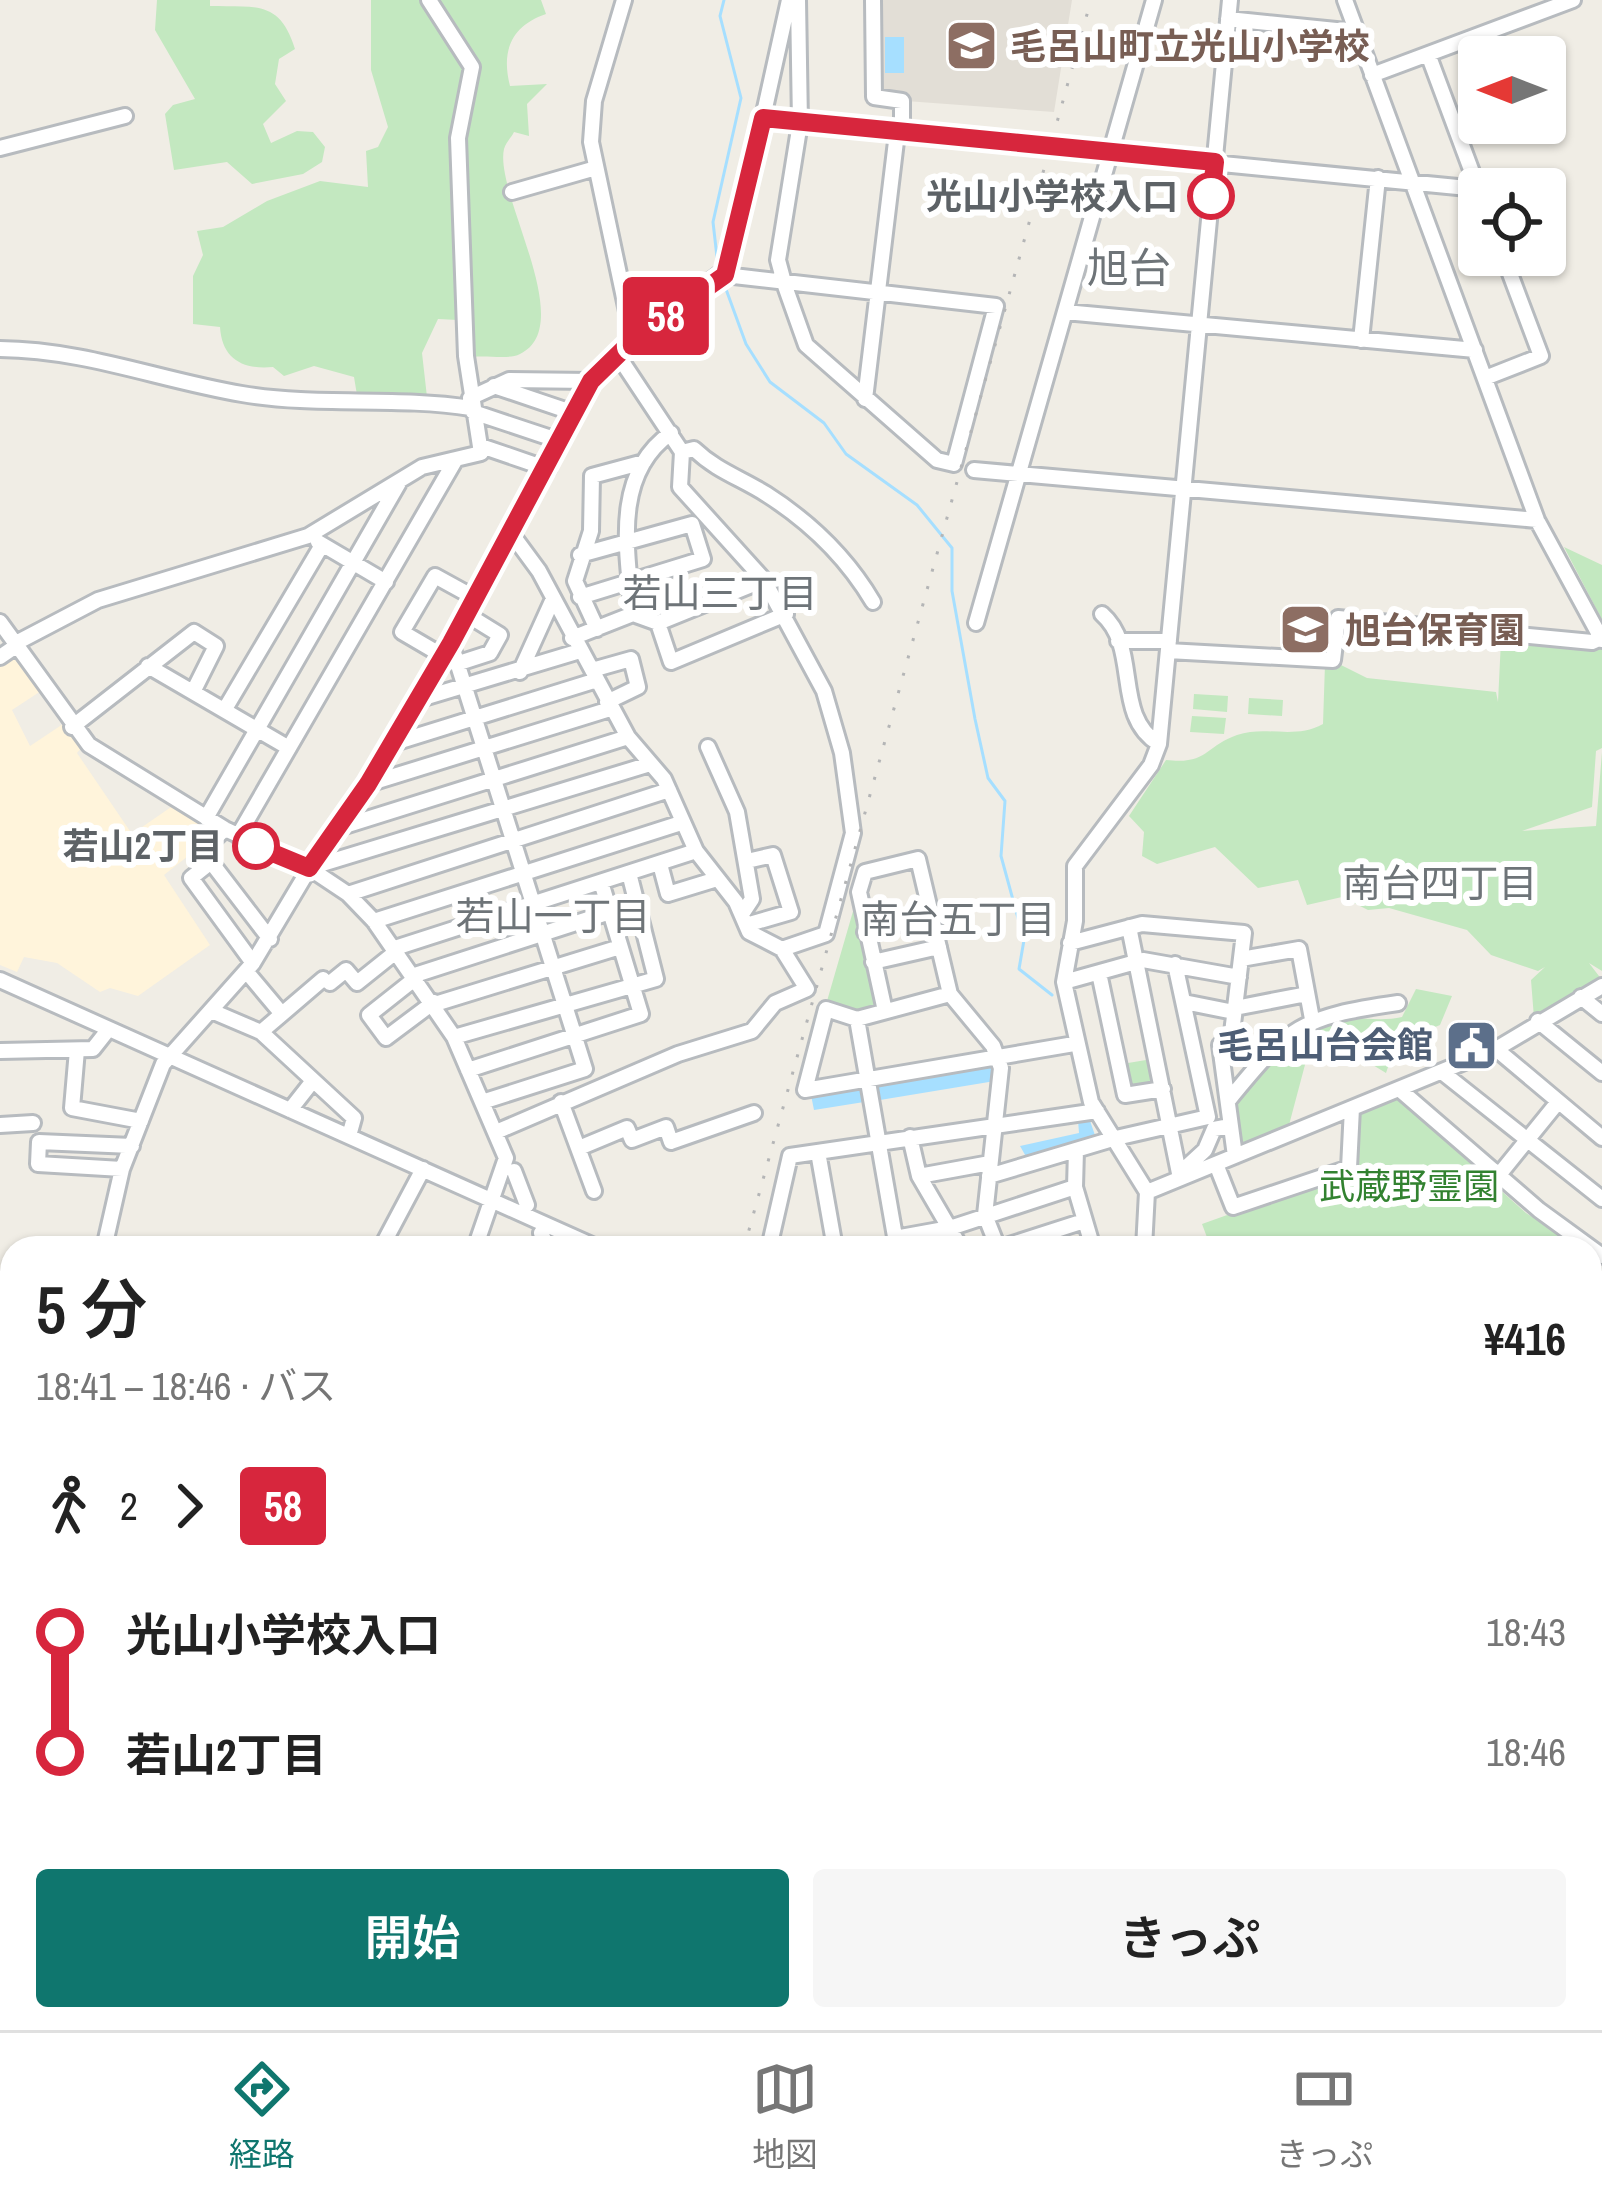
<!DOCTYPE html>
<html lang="ja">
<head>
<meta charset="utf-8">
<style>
  body { margin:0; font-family:"Archivo Narrow","Noto Sans JP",sans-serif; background:#f6f6f6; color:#222; height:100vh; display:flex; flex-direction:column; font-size:45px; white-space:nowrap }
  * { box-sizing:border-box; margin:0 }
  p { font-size:39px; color:#767676 }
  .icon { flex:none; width:66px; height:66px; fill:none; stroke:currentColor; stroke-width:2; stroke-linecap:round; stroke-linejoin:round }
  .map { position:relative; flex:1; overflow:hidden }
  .sheet { position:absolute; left:0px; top:1236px; width:1602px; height:795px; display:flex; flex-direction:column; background:#fff; border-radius:36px 36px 0 0; box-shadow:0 3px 9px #0004 }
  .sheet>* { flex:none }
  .badge { padding:0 24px; border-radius:9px; font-size:42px; line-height:78px }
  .needle { width:78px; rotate:270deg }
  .buttons { position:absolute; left:1458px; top:36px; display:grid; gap:24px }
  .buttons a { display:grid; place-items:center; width:108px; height:108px; border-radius:12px; background:#fff; box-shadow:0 3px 9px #0004; font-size:60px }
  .map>.badge { position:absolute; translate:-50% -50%; box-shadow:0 0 0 6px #fff }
  .legs { display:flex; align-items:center; gap:18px; height:132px; padding:0 36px; font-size:39px }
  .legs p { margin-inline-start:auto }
  .headline { display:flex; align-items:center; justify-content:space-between; height:204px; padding:0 36px }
  h1 { font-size:66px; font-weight:600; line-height:90px }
  .cta { display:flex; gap:24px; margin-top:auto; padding:24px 36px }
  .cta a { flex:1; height:138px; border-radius:12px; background:#0f766e; color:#fff; font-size:48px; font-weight:600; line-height:138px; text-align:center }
  .cta a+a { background:#f6f6f6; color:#222 }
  ul { padding:0 36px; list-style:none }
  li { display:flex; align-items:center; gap:42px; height:120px; font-size:45px }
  li i { display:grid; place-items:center; width:18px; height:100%; margin:0 15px; background:currentColor }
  li i::after { content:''; width:30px; height:30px; margin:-15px; border:9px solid; border-radius:50%; background:#fff }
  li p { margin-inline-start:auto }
  li:first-child i { background:linear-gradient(#0000 50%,currentColor 0) }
  li:last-child i { background:linear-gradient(currentColor 50%,#0000 0) }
  .tabs { display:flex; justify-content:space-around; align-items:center; height:168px; border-top:3px solid #e0e0e0; background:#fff; font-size:33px; color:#767676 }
  .tabs a { display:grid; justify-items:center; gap:6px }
  .tabs .on { color:#0f766e }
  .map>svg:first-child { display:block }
  .commercial { fill:#fff4db }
  .education { fill:#e2ded6 }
  .green { fill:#c3e8c0 }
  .water { fill:#a6dfff }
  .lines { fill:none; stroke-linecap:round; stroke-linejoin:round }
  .stream { stroke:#a6dfff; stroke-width:3 }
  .minor-casing { stroke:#b7bbbf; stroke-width:20 }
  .minor { stroke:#fff; stroke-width:14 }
  .rail { stroke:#b4b5b6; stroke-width:3; stroke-dasharray:3 15; stroke-linecap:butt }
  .line-1-casing { stroke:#fff; stroke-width:27 }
  .line-1 { stroke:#d7263d; stroke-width:18 }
  .stop-1-dot { fill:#fff; stroke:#d7263d; stroke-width:6 }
  .labels { text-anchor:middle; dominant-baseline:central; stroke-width:12; stroke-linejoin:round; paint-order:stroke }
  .education-label { font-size:36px; font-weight:bold; fill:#785e54; stroke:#fff; text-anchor:start }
  .stop-label { font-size:36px; font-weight:bold; fill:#5d6266; stroke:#fff; text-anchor:end }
  .service-label { font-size:36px; font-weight:bold; fill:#4e5e75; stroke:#fff; text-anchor:end }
  .park-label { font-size:36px; fill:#328230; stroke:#fff }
  .neighbourhood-label { font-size:39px; fill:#6e7478; stroke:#fff }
  .quarter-label { font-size:42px; fill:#6e7478; stroke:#fff }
</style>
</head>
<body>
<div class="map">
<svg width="1602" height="2030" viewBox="0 0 1602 2030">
  <rect width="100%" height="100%" fill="#f0ede5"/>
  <path class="commercial" d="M16,652L41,691L12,710L30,746L63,724L82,747L77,753L132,834L174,805L214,828L216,834L164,875L210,945L138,996L110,988L100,992L57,963L24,957L17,972L0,965V660Z"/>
  <path class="education" d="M877,0H1072L1054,112L906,101L905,95L878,92Z"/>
  <path class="green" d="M157,0H210V6C256,7 280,0 295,49L279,59L275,84L286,101L263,124L271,143L297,131L313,132L325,147L322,162L303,174L252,184L227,162L174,170L165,114L173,105L195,99L155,30Z
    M371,0H541L546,14C511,26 501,51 510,86L547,84L527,104L529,136L514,132C511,138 506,142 504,149C494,194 579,326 520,354C508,360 488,355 473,357L461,341L458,320L438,319L422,353L427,397L357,395L354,377L314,366L284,376L273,367C243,370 222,359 220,327L193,324V276L203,255L197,231L223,227L267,201L320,181L368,187L366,151L378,147L388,127L371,70Z
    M1564,547L1602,565V620Z
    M1501,640L1602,647V748L1596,751L1592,807L1522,831L1596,826L1602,752V971L1589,963L1602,980L1534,1018L1531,980L1545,967L1538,971L1491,955L1467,930L1389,908L1368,910L1342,897L1307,905L1298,880L1258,888L1215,847L1157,864L1142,856L1144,832L1129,816L1166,760C1208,765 1205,746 1237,735C1266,725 1294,740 1323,724L1325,664H1339L1367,678L1496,692L1498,702Z
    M1194,694L1228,696L1227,712L1193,709Z
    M1249,698L1283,700L1282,716L1248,714Z
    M1192,716L1226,718L1224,734L1190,732Z
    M856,901L879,1009L855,1015L827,1001Z
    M1416,989L1452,996L1440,1025L1396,1043L1386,1073L1353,1053L1306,1061L1289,1125L1242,1148C1240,1136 1236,1122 1237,1110C1239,1072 1292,1028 1327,1020C1350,1014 1377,1023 1402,1017Z
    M1152,1059L1158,1087L1128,1093L1122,1064Z
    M1396,1097L1526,1213L1582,1248H1211L1202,1224L1351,1171L1355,1113Z
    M1590,1253L1601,1264L1602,1365L1590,1411Z"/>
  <path class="water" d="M885,37H904V73H885Z
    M994,1067L995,1081L874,1101L875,1087Z
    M862,1088L864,1102L814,1110L811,1095Z
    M1089,1118L1096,1138L1028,1160L1020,1146L1079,1133L1078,1120Z"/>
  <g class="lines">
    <path class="stream" d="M718,266L713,222L741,98L720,16L724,0
      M723,281L746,344L770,382L824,423L846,454L917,505L952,548V591L975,719L988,778L1005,801L1001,856L1024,940L1019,969L1052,995"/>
    <defs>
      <path id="minor" d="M624,0L594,101L591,142L633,340
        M873,0L874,97L902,101V133
        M1345,0L1537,520L1602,640
        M1228,19L1356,32
        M1428,54L1479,191
        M1372,75L1573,0
        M762,119L1478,189
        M0,148L125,116
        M512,192L596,168
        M725,275L996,306L954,464L937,460L806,345L785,286L778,260L800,123L798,0
        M1065,312L1475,350
        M1361,340L1378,178
        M0,349C86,350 159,380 242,394C318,407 395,396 471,408
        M1485,378L1541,356L1503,255
        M494,386L574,413
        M470,398L509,380L591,381
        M865,399L897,133
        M473,412L560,441
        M481,446L548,469
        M682,452L694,449C717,471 741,478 766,494C810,522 847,558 873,602
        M974,470L1537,520
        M511,533L539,571L628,737L664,779L696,851L736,902L749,932L782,949L826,934L853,833L842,753L824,691L764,580L680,487L682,452L617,354
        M318,542L386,582
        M580,555L692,524L703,559L580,597
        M633,614C627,552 612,474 671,433
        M1102,614C1141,648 1112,716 1159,744
        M0,622L89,745L225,829L309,868L348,894L374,921L454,1037L506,1158L475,1248
        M658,623L671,662L786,614
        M976,623L1154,0
        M597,629L575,581L591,531L592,476L644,462
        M572,638L633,614L658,623L764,580
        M1118,641H1169
        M451,643L585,1069L482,1102
        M14,644L98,600L308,536L422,467L481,453L466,356L458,138L472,67L429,0
        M1168,651L1333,660L1338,618L1592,642L1601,638
        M443,656L402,632L435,576L475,598
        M0,657L16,646
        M456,664L490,653L500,635L466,614
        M148,666L289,748
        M592,670L631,659L638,687L607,702
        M520,672L553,599
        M417,700L580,651
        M225,709L322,545
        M72,727L194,632L216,646L193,692
        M391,744L597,680
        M708,747L737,812L752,899L742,914
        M368,784L610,709
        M206,818L400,481
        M335,829L628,737
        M238,836L456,459
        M211,862L204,849L225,829
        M660,864L668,894L717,879
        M309,868L650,764
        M348,894L669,790
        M374,921L681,823
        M746,925L791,912L773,855L747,861
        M1129,927L1180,1178
        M865,932L933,916
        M1070,943L1142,924L1244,933L1231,1041L1220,1045L1235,1156
        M395,948L696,851
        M1241,959L1299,949L1312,1019
        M873,962L939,947
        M253,963L191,878L211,862L270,939
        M246,971L282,1014
        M1099,973L1125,1095L1163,1089
        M415,975L610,912
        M417,977L369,1015L386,1038L434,1002
        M0,980L598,1248
        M1064,982L1143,960L1239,977
        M330,983L346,970L357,983L397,951
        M950,994L857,1019L826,1009L805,1090L1074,1044
        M1581,997L1602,1014
        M1184,1002L1234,1012
        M435,1004L620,947
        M1235,1008L1307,994
        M885,1011L859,892L865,872L918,859L950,994L993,1046L1001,1068L985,1215L998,1248
        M214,1012L261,1032L354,1118L349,1136
        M857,1019L897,1248
        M1538,1021L1602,1073
        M261,1032L323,979
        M454,1037L656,979L629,873
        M1496,1049L1602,1138
        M77,1050L72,1108L141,1121
        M0,1051L93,1049L108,1030
        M468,1070L641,1014L601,882
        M1442,1072L1602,1199
        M1399,1089L1539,1210L1602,1256
        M1228,1101C1289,1026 1300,1017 1398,1003
        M561,1102L594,1191
        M290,1110L312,1082
        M0,1125L33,1123
        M496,1132L678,1054L752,1031L775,1003L807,989L782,949
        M910,1137L919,1176L961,1248
        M579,1148L627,1128L632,1140L666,1127L671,1142L754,1113
        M1076,1150L1075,1187L1093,1248
        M818,1152L835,1248
        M1216,1164L1233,1207L1349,1168L1352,1108
        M122,1169L38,1164L39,1142L132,1146
        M514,1171L527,1205
        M1180,1173L1205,1150L1214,1129L1230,1126
        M919,1176L990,1163
        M989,1176L1116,1138L1208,1117L1175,964
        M1498,1176L1558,1102
        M1147,1192L1496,1049L1602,986
        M541,1233L548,1248
        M895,1238L950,1228L1075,1187
        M104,1248L122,1169L163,1064L253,963L321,849L368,784L534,494L591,381L633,340L730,266L789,0
        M381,1248L423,1169
        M769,1248L790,1156L1097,1111
        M1000,1248L1084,1221
        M1144,1248L1147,1192L1091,1102L1064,982L1075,921V866L1151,765L1159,744L1230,0
        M0,1372L12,1371
        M1602,1375L1595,1401L1602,1475
        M0,1397H12
        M0,1432H12
        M0,1472L12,1471
        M1590,1499L1602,1481
        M0,1510H12
        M1590,1524L1602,1529
        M0,1546L12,1545
        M1590,1573L1602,1578
        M0,1576H12
        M0,1616L12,1618
        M1590,1665L1602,1629
        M0,1696L12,1698
        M1590,1760L1602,1744
        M0,1779L12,1774
        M1590,1805L1601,1815
        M0,1898L12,1909
        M12,1971L7,2028L47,2029
        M133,2019L145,2030
        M150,2019L162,2030
        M785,2019L786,2026L883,2028
        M1058,2019L1063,2030
        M1139,2019L1162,2030
        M1360,2019L1388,2030
        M1409,2019L1411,2030
        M194,2030V2019
        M244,2030L245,2019
        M293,2030V2019
        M344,2030V2019
        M394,2030V2019
        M444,2030L445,2019
        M501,2030L507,2019
        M528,2030L764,2028
        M1083,2030L1104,2019
        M1431,2030L1440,2019"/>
    </defs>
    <use href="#minor" class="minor-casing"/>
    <use href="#minor" class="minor"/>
    <path class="rail" d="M744,1248L1091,0
      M519,2030L524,2019"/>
  </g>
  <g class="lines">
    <defs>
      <path id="line-1" d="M256,846L309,868L368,784L451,643L591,381L633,340L725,275L763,118L1215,162L1211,196"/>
    </defs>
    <use href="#line-1" class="line-1-casing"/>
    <use href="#line-1" class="line-1"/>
  </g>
  <defs>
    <symbol id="school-square" viewBox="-11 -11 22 22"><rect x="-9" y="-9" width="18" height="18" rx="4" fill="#8d6e63" stroke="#fff"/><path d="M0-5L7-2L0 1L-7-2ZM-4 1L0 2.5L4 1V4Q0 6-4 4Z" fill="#fff"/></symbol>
    <symbol id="civic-square" viewBox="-11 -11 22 22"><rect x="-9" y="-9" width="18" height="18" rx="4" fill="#5c6f8a" stroke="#fff"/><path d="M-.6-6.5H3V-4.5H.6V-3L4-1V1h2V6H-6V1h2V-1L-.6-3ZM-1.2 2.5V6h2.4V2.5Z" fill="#fff"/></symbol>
  </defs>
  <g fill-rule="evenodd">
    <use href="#school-square" x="942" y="16" width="59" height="59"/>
    <use href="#school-square" x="1276" y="600" width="59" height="59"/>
    <use href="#civic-square" x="1442" y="1016" width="59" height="59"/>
  </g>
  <g class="stop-1-dot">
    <circle cx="1211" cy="196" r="21"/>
    <circle cx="256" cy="846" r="21"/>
  </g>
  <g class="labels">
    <g class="education-label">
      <text x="1010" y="46">毛呂山町立光山小学校</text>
      <text x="1345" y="630">旭台保育園</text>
    </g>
    <g class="stop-label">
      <text x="1178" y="196">光山小学校入口</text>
      <text x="223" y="846">若山2丁目</text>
    </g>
    <g class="service-label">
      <text x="1433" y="1045">毛呂山台会館</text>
    </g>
    <g class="park-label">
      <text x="1409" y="1186">武蔵野霊園</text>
    </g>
    <g class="neighbourhood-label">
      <text x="720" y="593">若山三丁目</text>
      <text x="1440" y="883">南台四丁目</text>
      <text x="553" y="916">若山一丁目</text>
      <text x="958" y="919">南台五丁目</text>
    </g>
    <g class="quarter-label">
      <text x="1129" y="268">旭台</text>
    </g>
  </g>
</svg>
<div class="buttons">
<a><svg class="needle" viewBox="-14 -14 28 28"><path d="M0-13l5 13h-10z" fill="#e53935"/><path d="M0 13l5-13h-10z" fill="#767676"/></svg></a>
<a><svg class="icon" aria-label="locate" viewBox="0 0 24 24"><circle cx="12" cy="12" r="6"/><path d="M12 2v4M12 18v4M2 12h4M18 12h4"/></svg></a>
</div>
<b class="badge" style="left:666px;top:316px;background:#d7263d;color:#fff">58</b>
<section class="sheet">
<div class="headline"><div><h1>5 分</h1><p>18:41 – 18:46 · バス</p></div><b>¥416</b></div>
<div class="legs"><svg class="icon" aria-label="walk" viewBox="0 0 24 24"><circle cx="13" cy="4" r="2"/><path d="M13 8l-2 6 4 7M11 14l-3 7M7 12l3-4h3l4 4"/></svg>2<svg class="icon" aria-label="forward" viewBox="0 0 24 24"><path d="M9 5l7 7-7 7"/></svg><b class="badge" style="background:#d7263d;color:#fff">58</b></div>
<ul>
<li><i style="color:#d7263d"></i><b>光山小学校入口</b><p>18:43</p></li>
<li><i style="color:#d7263d"></i><b>若山2丁目</b><p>18:46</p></li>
</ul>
<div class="cta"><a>開始</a><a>きっぷ</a></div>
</section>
</div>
<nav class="tabs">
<a class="on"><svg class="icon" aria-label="directions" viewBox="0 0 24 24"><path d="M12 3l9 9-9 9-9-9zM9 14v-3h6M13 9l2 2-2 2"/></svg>経路</a>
<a><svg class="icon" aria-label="map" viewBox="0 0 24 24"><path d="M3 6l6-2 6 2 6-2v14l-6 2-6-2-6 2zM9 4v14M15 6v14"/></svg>地図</a>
<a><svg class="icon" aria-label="tickets" viewBox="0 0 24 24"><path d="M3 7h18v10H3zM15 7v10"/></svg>きっぷ</a>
</nav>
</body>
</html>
